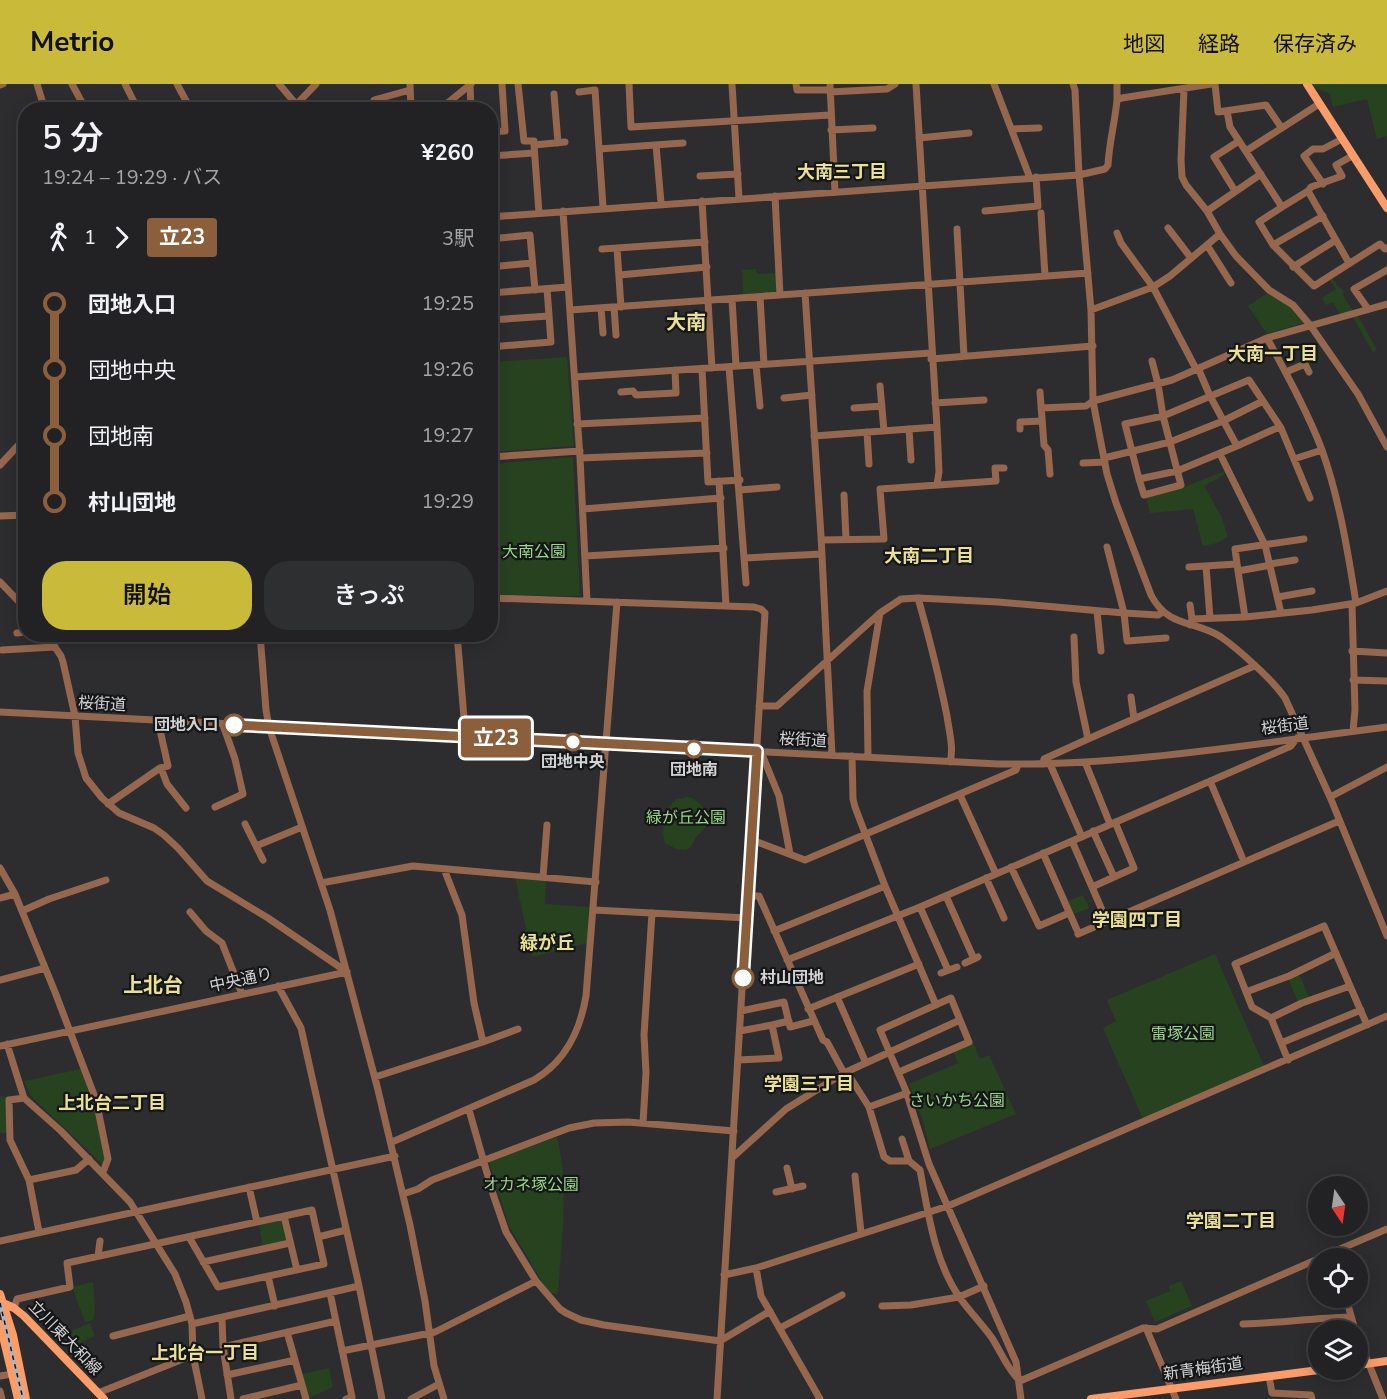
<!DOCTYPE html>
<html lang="ja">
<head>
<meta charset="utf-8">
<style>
  body { margin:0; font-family:"Nunito Sans","Noto Sans JP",sans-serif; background:#2e2f31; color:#f1f3f6; height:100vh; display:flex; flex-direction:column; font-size:22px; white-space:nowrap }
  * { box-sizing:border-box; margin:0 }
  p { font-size:20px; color:#a2a4a6 }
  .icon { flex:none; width:33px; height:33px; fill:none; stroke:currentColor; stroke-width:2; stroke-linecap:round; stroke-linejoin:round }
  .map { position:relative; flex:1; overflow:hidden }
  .drawer { position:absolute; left:18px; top:18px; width:480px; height:540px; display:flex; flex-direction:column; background:#222224; border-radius:24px; box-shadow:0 3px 15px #0003,0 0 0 2px #3f3f41 }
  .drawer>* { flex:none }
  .badge { padding:0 12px; border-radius:4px; font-size:21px; line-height:39px }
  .needle { width:39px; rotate:167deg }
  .buttons { position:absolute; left:1308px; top:1092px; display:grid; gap:12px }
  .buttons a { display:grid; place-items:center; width:60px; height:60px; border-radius:50%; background:#222224; box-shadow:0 3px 15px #0003,0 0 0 2px #3f3f41; font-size:30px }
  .map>.badge { position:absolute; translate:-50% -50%; box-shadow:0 0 0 3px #fff }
  .legs { display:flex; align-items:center; gap:9px; height:66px; padding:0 24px; font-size:20px }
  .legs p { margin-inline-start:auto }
  .headline { display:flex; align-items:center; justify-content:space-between; height:102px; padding:0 24px }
  h1 { font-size:33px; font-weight:600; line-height:45px }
  .cta { display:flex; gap:12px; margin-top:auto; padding:12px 24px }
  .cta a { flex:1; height:69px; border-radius:24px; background:#c9ba3a; color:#111; font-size:24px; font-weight:600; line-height:69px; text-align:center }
  .cta a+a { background:#2e2f31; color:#f1f3f6 }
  ul { padding:0 24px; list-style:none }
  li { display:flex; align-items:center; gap:21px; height:66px; font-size:22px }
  li i { display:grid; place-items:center; width:9px; height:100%; margin:0 8px; background:currentColor }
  li i::after { content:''; width:15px; height:15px; margin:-8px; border:4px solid; border-radius:50%; background:#222224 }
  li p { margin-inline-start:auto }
  li:first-child i { background:linear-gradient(#0000 50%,currentColor 0) }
  li:last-child i { background:linear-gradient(currentColor 50%,#0000 0) }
  header { display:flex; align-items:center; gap:36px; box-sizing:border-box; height:84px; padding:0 30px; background:#c9ba3a; color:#111 }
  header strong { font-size:28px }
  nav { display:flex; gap:33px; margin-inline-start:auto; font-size:21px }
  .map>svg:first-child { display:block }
  .green { fill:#27421f }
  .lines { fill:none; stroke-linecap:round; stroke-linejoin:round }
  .minor { stroke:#95674e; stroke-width:7 }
  .major { stroke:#fc9d69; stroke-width:8 }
  .rail-casing { stroke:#b3b3b5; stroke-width:4 }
  .rail { stroke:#151617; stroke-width:1.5; stroke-dasharray:4.5; stroke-linecap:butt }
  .line-1-casing { stroke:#fff; stroke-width:14 }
  .line-1 { stroke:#8b5e3c; stroke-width:9 }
  .stop-1-dot { fill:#fff; stroke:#8b5e3c; stroke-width:3 }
  .labels { text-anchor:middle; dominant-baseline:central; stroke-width:4.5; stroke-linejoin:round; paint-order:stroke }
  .park-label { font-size:16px; fill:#9ad787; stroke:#151617 }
  .street-label { font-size:16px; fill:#d2d2d4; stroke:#151617 }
  .stop-label { font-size:16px; font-weight:bold; fill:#d2d2d4; stroke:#151617 }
  .neighbourhood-label { font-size:18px; font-weight:bold; fill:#eae192; stroke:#151617 }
  .quarter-label { font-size:20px; font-weight:bold; fill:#eae192; stroke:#151617 }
</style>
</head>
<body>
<header>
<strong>Metrio</strong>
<nav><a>地図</a><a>経路</a><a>保存済み</a></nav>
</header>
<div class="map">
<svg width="1387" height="1315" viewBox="0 0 1387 1315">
  <rect width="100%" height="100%" fill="#2d2d30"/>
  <path class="green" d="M1312,0H1387V52L1377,55L1367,15L1333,23L1330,10L1313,3Z
    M756,185L757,190L777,189L778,208L743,210L742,186Z
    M1331,192L1338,203H1340L1344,208L1342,210L1353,227L1341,231L1333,218L1326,221L1322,214L1336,205L1328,194Z
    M1269,208L1289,221L1306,238L1267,250L1248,222Z
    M1358,232L1377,266L1373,269L1353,233Z
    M567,273L574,362L491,368V278Z
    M573,373L580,512L491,511V380Z
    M1225,387L1224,391L1204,402L1221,432L1228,453L1217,459L1203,462L1193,425L1150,429L1146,413L1184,403Z
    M690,713C704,721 709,728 705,744L696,753L691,763L686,766L676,765L665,759C661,743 663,725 677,715Z
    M515,793L546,797L545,820L589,823L587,859L532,873Z
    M1083,811L1086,818L1097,814L1087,819L1089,824L1074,830L1068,817Z
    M1215,870L1264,982L1143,1035L1103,944L1116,937L1107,916Z
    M1299,890L1309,913L1298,918L1288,894Z
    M973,958L980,975L989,971L1016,1030L930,1065L922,1034L909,1000L958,979L953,967Z
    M81,985L93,1017L106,1077L102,1080L30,1011L24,997Z
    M0,1012L6,1013L7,1049H0Z
    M557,1053C570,1105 561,1157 558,1210L551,1209L544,1201L509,1142L489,1078Z
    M283,1135L288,1158L263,1163L259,1141Z
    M1181,1197L1192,1222L1155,1238L1146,1217L1170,1207L1169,1202Z
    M93,1198L95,1224L93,1236L85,1238L72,1203Z
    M90,1239L95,1252L72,1262L67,1249Z
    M329,1284L333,1303L309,1314L302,1290Z"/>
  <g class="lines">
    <path class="minor" d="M37,0L45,26
      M72,0L86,26
      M125,0L138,26
      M177,0L191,26
      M279,0L301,26
      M410,0L411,26
      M470,0L471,26
      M518,0L524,57H534V61
      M629,0L631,43L830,31
      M732,0L739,114
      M796,0L797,6H830
      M830,0L835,108
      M916,0L937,343L939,388L937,400
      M994,0L1030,94
      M1073,0L1075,6L1079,91L1091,226L1093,317L1096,333L1107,390L1116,419L1151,511C1168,544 1195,536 1221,553C1238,565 1273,596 1285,614L1330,713L1387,852
      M1117,0V16
      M1215,0L1218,28L1266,21L1281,43
      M0,1L3,0
      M1184,5L1181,76L1182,93L1186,101L1207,127L1220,150L1236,172L1269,206L1293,221L1310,241L1358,310L1387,363
      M579,8L595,6L603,123
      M830,8L887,5L895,0
      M554,10L558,59
      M291,26L316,0
      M375,26L374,16L410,6
      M439,26L471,0
      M1227,27L1230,43L1282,123L1259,138L1273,161L1314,202L1380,160L1385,165L1387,164
      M1012,45L1039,44
      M831,46L873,44
      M490,48L505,47L502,0
      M919,54L969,49
      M656,61L661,119
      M599,65L683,59
      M1246,67L1319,20
      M490,72L534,69
      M700,92L738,90
      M1323,100L1304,72L1313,65H1323L1342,55
      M1235,107L1214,73L1239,57
      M1308,107L1311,103L1342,92L1336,81L1352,72
      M775,112L780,211
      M702,117L712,284
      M1282,123L1308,107L1349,179
      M563,127L580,374L587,517
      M985,127L1038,122L1036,93
      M1207,127L1261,90
      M539,129L534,61L565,58
      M1041,129L1045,192
      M490,133L1079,91L1105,85L1108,81C1109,59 1115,38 1117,16L1122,14L1211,0
      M1168,144L1191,174
      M957,145L964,272
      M1117,149L1121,159L1153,203L1196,285
      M490,155L530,151L535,206
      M1207,161L1231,199
      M1273,161L1323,132
      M602,165L617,164
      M490,183L532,179
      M1293,183L1336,156
      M619,191L707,183
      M490,209L568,203
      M805,209L821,452L832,671
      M760,213L764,280
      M732,215L736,282
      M614,223L616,251
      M621,223L617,164L705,158
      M601,224L603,249
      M1368,225L1354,205L1387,186
      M570,226L1088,189
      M1091,226L1153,203L1170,192L1220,150
      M490,236L549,232
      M1267,254C1286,289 1308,329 1322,366C1339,414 1348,468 1356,519
      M490,263L551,258L547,205
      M931,275L1093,262
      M756,281L760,322
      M729,283L746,499
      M1198,284L1210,312L1237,362L1177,387L1139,395L1125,340L1163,332L1249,296L1281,344L1310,414
      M702,285L708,398L740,396
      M1286,288L1305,280L1309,288
      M575,293L931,269
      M880,302L884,347
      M621,308L633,307L636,311L676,309L675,286
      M1040,308L1044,361L1048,366L1050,390
      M784,314L812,311
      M935,319L984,316
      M854,324L882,322
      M1041,324L1086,322L1093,317L1172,296L1267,254L1387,220
      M577,340L705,334
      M909,345L911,376
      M1020,345V338L1042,337
      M867,348L869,380
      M814,352L937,343
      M1237,362L1279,343
      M1220,370L1265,461L1281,529
      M490,373L580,367
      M580,374L707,369
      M1104,374L1170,358L1223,337L1263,317
      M1294,375L1322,366
      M1083,379L1105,378
      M0,381L26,353
      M1139,395L1144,411L1181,401L1163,332L1158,300L1152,277
      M719,397L726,522
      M740,406L777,403
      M844,411L846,455
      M583,425L721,414
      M0,432L26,431
      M821,456L884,455L880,405L996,397L995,384H1004
      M1107,463L1124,529L1127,557L1166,554
      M585,472L724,464
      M745,474L822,470
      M1270,480L1295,476
      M1271,481L1238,487L1235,465L1304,455
      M1206,482L1210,534
      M1189,483L1237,480
      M1238,487L1245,533
      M0,498L26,525
      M1278,513L1312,507
      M490,514L754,523L761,525L765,529L717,1315
      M918,514C929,553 939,592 947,632C949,647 954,664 950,678
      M19,518L24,512L26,491
      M1352,520L1355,626L1353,647
      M1190,521L1192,535
      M1097,527L1101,567
      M1190,541L1192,535L1245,533L1312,526L1356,519L1387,507
      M17,549L26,548
      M46,550L61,572L63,578L75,632L78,669L86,694L102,714L119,729L154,744L164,751L178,764L207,797L268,834L347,888
      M260,550L266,626L269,643L330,826L377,1002L410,1141L425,1217L434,1282L444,1315
      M457,550L464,634L463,653
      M1074,553L1076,598L1088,655L1254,582
      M49,555L103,550
      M2,566L55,563
      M1352,567L1387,569
      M1353,596L1387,597
      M1131,613L1134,635
      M759,622H777L880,529L901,515L918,514L998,518L1124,529L1158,531L1163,528
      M0,628L998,680C1128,682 1258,659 1387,643
      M761,668L779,712L790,770
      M852,672L853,715L855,723L885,802L936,921
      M868,673L867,607L880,529
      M1085,678L1110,740
      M1043,680L1044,675L1088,655
      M1050,680L1082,753
      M161,684L167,700L186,724
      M1210,697L1242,773
      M960,711L996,790
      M1330,713L1387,683
      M108,720L160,684L168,682L158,637
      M215,723L243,710L235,675L223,641
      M245,740L263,776
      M1093,747L1114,793
      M752,756L805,776L1016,686L1018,681
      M1072,757L1105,833
      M256,762L302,743
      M1043,769L1077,846
      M1011,783L1039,842L1069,829
      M0,784L15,810L55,908L96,1016L108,1075L103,1088
      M543,793L547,741
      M986,794L1004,834
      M321,799L413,782L596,798
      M1092,803L1134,784L1115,738
      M749,812H759L823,956L827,958L844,989L850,993L869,1023L884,1073L890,1077H909L920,1086C928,1128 934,1177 960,1214C970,1228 982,1240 992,1254C1001,1268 1007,1285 1020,1297
      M946,812L974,875
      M0,814L15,810
      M920,823L948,886
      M594,826L747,834
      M22,827L49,815L106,796
      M190,828L206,847L222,859L242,910
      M774,847L885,802
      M1078,850L1339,737
      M787,876L920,823L1291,662L1297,654
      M965,879L978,873
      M941,889L957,883
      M0,896L45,884
      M278,902L301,944L359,1202L382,1315
      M1246,908L1289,892L1336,869
      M837,913L866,979
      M808,925L919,880
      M741,927L784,918L790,943L813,937
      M1271,934L1302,919L1350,902
      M772,941L789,937
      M483,958L518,945
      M1281,959L1361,926
      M7,960L24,1014L61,1047L130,1118L175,1190L186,1218L192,1240L193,1271L202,1315
      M0,962L347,888
      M738,976L779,974L772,941L740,947
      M1288,976L1271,934L1252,923L1235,880L1324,842L1367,941
      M899,988L969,958L951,914L880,946L906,1007L929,1080L1016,1278L1021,1315
      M375,993L483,958L474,919L462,831L444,785
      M24,1014L9,1016L10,1056L29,1096L39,1148
      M869,1023L907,1009
      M469,1026L493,1110L506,1148L536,1197L560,1225L566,1229L581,1236L604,1241L720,1257L770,1227
      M643,1039L646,989L644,951L652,829
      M902,1055L909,1077
      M392,1058L534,996C566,977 580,947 586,912L617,518
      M732,1074L786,1025L844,989L960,936
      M787,1084L792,1105
      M855,1092L861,1149
      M29,1096L76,1086L89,1075
      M249,1103L257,1138
      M776,1108L803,1102
      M403,1110L418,1105L432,1096L569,1044L594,1039L628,1038L734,1047
      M284,1132L297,1186
      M318,1153L346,1146
      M0,1157L395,1072
      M98,1172L100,1157
      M1319,1174L1387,1145
      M203,1178L290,1159
      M756,1184L761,1212L820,1315
      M724,1191L756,1184L948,1122L1387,932
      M268,1192L275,1222
      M330,1209L352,1313L346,1315
      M1346,1214L1355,1246
      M882,1222L911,1221L959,1213L984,1202
      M14,1224L17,1215L70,1203L67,1179L312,1126L324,1180L218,1203L189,1153
      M222,1234L223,1263L231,1315
      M192,1240L359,1202
      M1243,1240C1279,1239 1314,1234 1350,1233
      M780,1244L842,1211
      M1146,1244L1176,1315
      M287,1248L306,1315
      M113,1252L190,1232
      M1358,1253L1383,1315
      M223,1263L336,1237
      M342,1267L435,1248L536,1197
      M227,1291L295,1276
      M0,1292L12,1290
      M1269,1292L1272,1309L1311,1311L1312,1315
      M1020,1297L1143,1244L1157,1245L1318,1175
      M0,1307L2,1315
      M98,1309L193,1271
      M243,1315L302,1301
      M411,1315L439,1300"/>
    <path class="major" d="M1307,0L1387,124
      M0,1210L13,1251L26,1315
      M3,1219L14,1224L24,1232L104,1315
      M0,1240L18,1315
      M1358,1281L1387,1277
      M1091,1315L1319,1286"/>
    <defs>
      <path id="rail" d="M0,1219L23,1315"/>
    </defs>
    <use href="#rail" class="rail-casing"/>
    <use href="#rail" class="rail"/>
  </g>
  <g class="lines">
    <defs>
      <path id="line-1" d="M234,641L757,667L743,894"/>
    </defs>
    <use href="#line-1" class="line-1-casing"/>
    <use href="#line-1" class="line-1"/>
  </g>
  <g class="stop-1-dot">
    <circle cx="234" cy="641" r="10"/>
    <circle cx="573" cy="658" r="8"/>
    <circle cx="694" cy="665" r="8"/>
    <circle cx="743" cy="894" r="10"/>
  </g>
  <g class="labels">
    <g class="park-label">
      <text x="534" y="468">大南公園</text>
      <text x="686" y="734">緑が丘公園</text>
      <text x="1183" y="950">雷塚公園</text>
      <text x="957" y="1017">さいかち公園</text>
      <text x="531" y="1101">オカネ塚公園</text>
    </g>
    <g class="street-label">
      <text transform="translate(102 620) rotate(3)">桜街道</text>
      <text transform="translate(1285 642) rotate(-7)">桜街道</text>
      <text transform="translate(803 656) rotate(3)">桜街道</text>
      <text transform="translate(241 896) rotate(-12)">中央通り</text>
      <text transform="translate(65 1254) rotate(46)">立川東大和線</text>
      <text transform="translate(1203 1285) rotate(-8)">新青梅街道</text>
    </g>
    <g class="stop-label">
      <text x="218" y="641" text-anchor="end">団地入口</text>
      <text x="573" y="678">団地中央</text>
      <text x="694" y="686">団地南</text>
      <text x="760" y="894" text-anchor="start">村山団地</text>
    </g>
    <g class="neighbourhood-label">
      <text x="842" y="88">大南三丁目</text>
      <text x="1273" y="270">大南一丁目</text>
      <text x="929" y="472">大南二丁目</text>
      <text x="1137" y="836">学園四丁目</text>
      <text x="547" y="859">緑が丘</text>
      <text x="809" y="1000">学園三丁目</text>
      <text x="112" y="1019">上北台二丁目</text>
      <text x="1231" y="1137">学園二丁目</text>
      <text x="205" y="1269">上北台一丁目</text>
    </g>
    <g class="quarter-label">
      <text x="686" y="238">大南</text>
      <text x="153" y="901">上北台</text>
    </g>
  </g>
</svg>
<div class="buttons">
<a><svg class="needle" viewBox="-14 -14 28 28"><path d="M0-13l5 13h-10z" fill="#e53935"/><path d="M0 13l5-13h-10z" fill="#a2a4a6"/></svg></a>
<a><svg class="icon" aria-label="locate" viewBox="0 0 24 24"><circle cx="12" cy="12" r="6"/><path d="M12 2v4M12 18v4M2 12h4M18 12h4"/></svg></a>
<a><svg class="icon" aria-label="layers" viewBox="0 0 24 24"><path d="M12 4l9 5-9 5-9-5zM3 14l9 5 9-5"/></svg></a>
</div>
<b class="badge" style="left:496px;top:654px;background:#8b5e3c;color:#fff">立23</b>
<section class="drawer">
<div class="headline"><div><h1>5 分</h1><p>19:24 – 19:29 · バス</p></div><b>¥260</b></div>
<div class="legs"><svg class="icon" aria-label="walk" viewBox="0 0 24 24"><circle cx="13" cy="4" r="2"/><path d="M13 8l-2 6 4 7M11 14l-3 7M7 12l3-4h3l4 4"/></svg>1<svg class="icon" aria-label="forward" viewBox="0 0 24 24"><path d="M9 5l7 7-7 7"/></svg><b class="badge" style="background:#8b5e3c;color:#fff">立23</b><p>3駅</p></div>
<ul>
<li><i style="color:#8b5e3c"></i><b>団地入口</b><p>19:25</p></li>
<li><i style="color:#8b5e3c"></i><span>団地中央</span><p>19:26</p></li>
<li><i style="color:#8b5e3c"></i><span>団地南</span><p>19:27</p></li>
<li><i style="color:#8b5e3c"></i><b>村山団地</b><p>19:29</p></li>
</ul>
<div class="cta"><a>開始</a><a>きっぷ</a></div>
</section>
</div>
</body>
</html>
